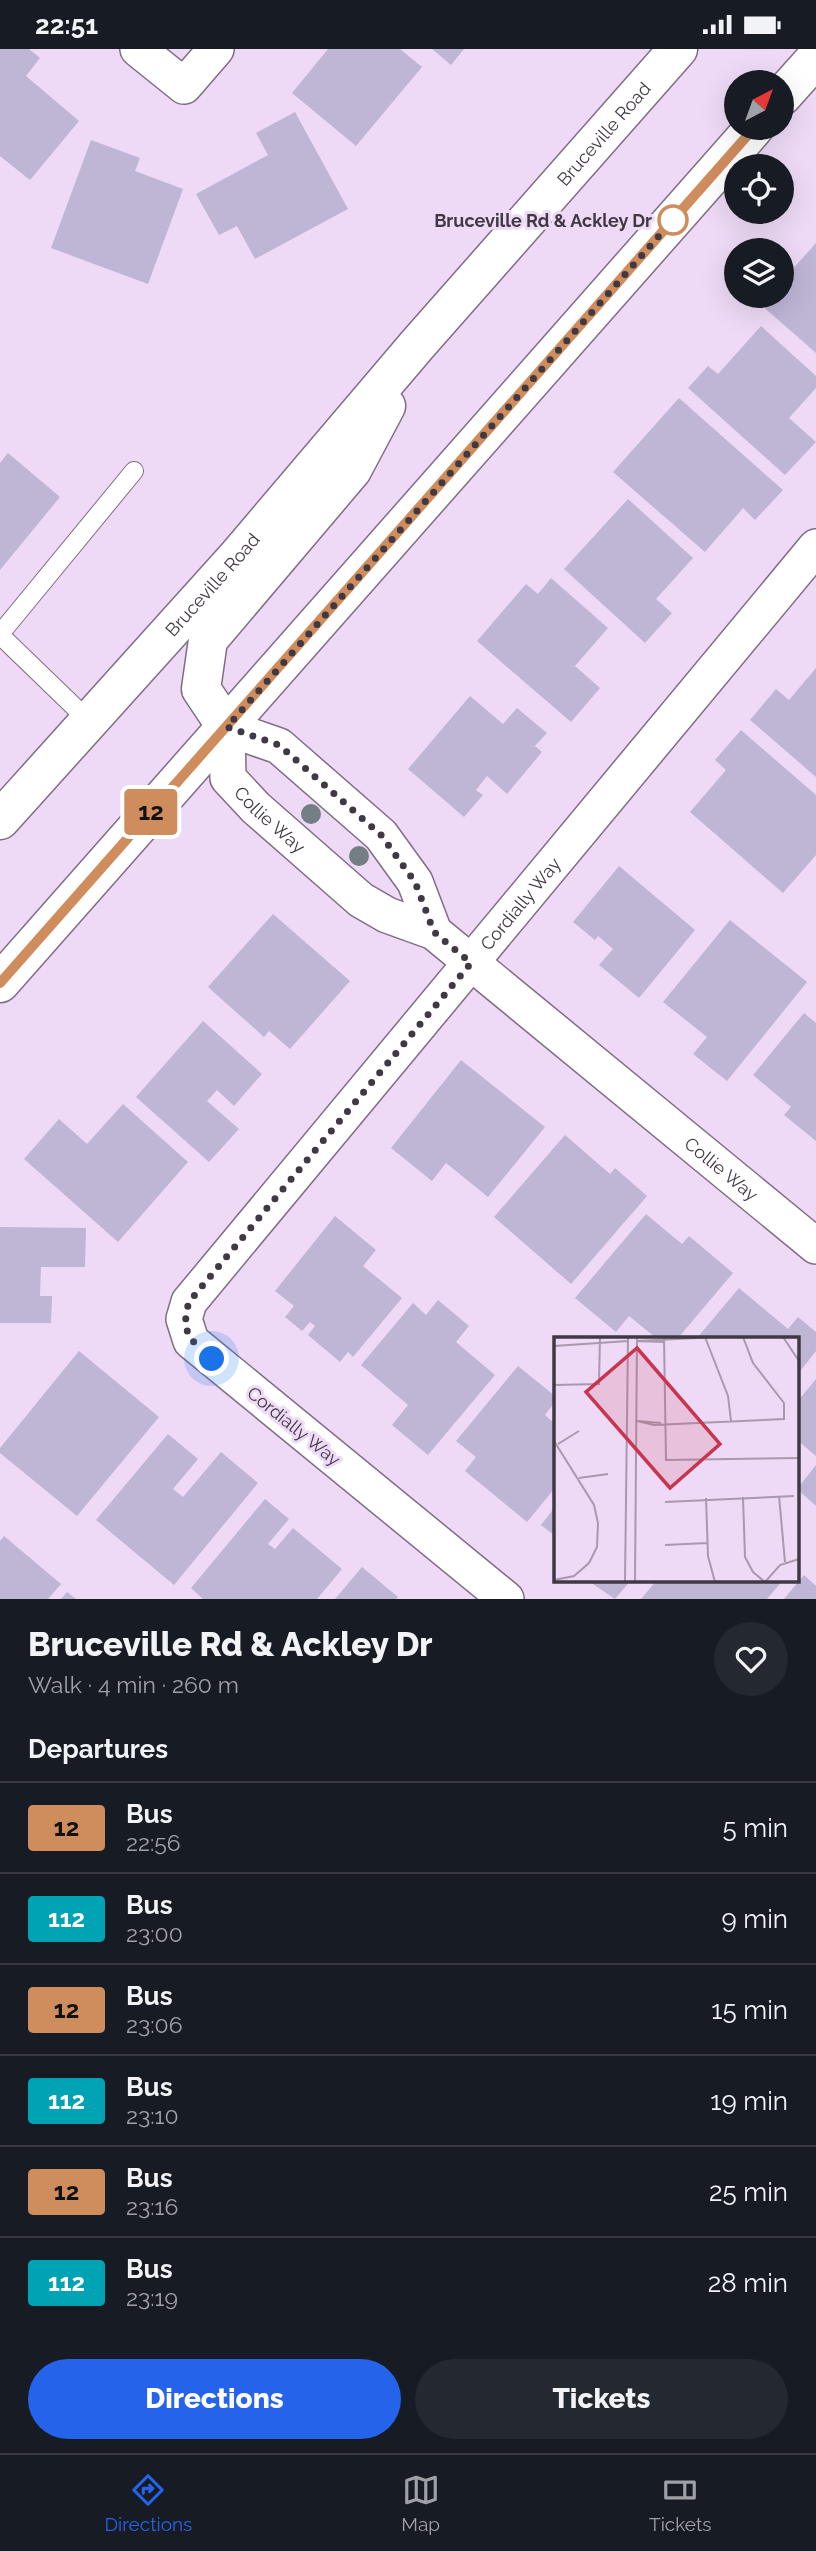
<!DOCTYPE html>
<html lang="en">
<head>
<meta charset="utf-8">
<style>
  body { margin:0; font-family:Raleway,sans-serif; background:#242831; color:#f1f3f6; height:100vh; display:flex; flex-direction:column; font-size:26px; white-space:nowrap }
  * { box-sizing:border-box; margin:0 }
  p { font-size:23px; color:#9ea1a6 }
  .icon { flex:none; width:38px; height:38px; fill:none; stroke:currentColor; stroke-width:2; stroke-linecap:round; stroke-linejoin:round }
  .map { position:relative; height:1550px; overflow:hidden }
  .details { display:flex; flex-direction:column; background:#171b24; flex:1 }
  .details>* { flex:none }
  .badge { padding:0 14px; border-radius:5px; font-size:24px; line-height:46px }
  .needle { width:46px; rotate:41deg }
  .controls { position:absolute; left:724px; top:21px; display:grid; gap:14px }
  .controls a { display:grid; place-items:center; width:70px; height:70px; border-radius:50%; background:#171b24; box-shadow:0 7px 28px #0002; font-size:35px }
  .you { position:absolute; width:35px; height:35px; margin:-18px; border:5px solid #fff; border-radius:50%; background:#1a73e8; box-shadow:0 0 0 10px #1a73e833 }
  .map>.badge { position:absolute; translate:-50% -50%; box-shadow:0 0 0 4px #fff }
  h2 { padding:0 28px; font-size:26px; line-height:63px }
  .round { display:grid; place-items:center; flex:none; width:74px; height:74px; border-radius:37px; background:#242831 }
  .overview { display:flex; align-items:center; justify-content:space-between; height:119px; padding:0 28px }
  h1 { font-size:33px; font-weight:800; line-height:52px }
  .button { display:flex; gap:14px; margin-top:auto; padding:14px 28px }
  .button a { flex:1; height:80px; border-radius:42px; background:#2563eb; color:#fff; font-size:28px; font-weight:800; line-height:80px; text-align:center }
  .button a+a { background:#242831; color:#f1f3f6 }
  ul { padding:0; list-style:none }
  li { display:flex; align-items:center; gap:21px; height:91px; padding:0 28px; border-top:2px solid #363941 }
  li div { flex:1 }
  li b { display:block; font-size:26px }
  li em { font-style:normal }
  li .badge { min-width:77px; font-weight:700; text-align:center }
  .status { display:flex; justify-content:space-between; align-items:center; height:49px; padding:0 35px; background:#171b24; direction:ltr }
  .status svg { height:19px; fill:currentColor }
  .tabs { display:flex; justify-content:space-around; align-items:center; height:98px; border-top:2px solid #363941; background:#171b24; font-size:19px; color:#9ea1a6 }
  .tabs a { display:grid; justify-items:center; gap:4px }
  .tabs .selected { color:#2563eb }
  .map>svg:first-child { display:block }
  .building { fill:#beb6d4 }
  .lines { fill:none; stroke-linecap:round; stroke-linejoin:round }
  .lane-casing { stroke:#7f6d86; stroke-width:20 }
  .street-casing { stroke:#7f6d86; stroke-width:38 }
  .secondary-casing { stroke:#7f6d86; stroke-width:41 }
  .lane { stroke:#fff; stroke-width:18 }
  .street { stroke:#fff; stroke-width:35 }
  .secondary { stroke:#fff; stroke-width:38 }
  .tree { fill:#737f82 }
  .line-casing { stroke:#fff; stroke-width:16 }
  .line { stroke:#cf8c5d; stroke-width:10 }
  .walk { stroke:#403843; stroke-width:7; stroke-dasharray:0 12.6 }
  .stop-dot { fill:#fff; stroke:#cf8c5d; stroke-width:3.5 }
  .labels { text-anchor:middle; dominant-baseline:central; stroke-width:6; stroke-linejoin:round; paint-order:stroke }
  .street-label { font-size:18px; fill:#403843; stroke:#eedaf6 }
  .stop-label { font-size:18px; font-weight:bold; fill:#403843; stroke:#eedaf6; text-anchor:end }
  .inset-road { fill:none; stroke:#a899ae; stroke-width:2 }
  .view { fill:#c7364f; fill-opacity:0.15; stroke:#c7364f; stroke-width:3.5 }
  .inset-edge { fill:none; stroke:#403843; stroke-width:3.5 }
</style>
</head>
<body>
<div class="status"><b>22:51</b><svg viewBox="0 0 49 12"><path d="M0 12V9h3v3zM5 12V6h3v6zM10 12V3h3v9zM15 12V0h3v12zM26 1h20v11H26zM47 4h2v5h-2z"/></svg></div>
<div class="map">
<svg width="816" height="1550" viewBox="0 0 816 1550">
  <rect width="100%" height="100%" fill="#eedaf6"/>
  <path class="building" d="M0,0H29L40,9L26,27L79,72L30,131L0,107Z
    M328,0H400L422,18L356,97L292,44Z
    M432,0H464L451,16Z
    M295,63L348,160L255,210L237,177L219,186L196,145L268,106L256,84Z
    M91,91L140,109L135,122L183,140L148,235L51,199Z
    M816,194V304L761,256L769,247H782V232Z
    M761,277L816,327V339L789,369L816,393L785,426L688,339L708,317L718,325Z
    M679,349L783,441L755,471L743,459L705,503L613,423Z
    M8,404L60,448L0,521V414Z
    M628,450L693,509L656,550L672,564L645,594L564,520Z
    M551,529L608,579L575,617L600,639L571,673L477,592L526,535L538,545Z
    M816,619V728L750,671L776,640L789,651Z
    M470,647L503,675L517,659L547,684L535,697L542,703L507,745L487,727L476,741L483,746L464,768L408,720Z
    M741,681L816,746V806L783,844L690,763L726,721L715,711Z
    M619,817L695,881L639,949L599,916L613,900L598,887L595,891L573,873Z
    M273,865L350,932L290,1000L269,982L264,988L208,938Z
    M730,871L807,933L727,1032L693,1005L707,988L663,953Z
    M804,964L816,974V1092L784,1066L791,1058L753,1026Z
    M203,972L262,1025L234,1057L217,1041L207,1052L239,1080L209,1113L136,1048Z
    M461,1011L545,1078L488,1148L446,1114L432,1132L391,1099Z
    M123,1055L188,1113L118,1193L24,1110L59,1070L87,1095Z
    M565,1086L610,1125L615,1119L647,1147L571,1235L494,1168Z
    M646,1165L682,1195L689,1187L733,1224L678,1289H656L629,1267L616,1283L575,1249Z
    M335,1167L376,1201L363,1217L402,1249L353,1308L348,1303L340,1313L308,1286L315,1277L310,1273L302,1282L285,1268L294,1257L275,1242Z
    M0,1178L86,1179L85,1218H41L40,1247H52L51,1274H0Z
    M739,1239L788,1280L798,1268L816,1283V1302L797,1326V1289H697Z
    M438,1251L469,1277L456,1293L495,1326L428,1406L392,1376L408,1356L361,1316L413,1254L426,1266Z
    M79,1302L159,1368L77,1467L0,1404V1399Z
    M518,1317L555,1347V1353L545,1366L555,1375V1439L527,1473L465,1422L476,1408L456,1392Z
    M816,1330V1407L797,1391V1353Z
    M168,1385L198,1410L173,1440L183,1448L221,1403L258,1434L174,1536L96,1471Z
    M816,1416V1457L797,1440Z
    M265,1450L289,1470L268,1495L275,1500L293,1479L342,1520L317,1550H203L191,1539Z
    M555,1458V1487L541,1476Z
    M4,1487L61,1535L48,1550H0V1492Z
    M362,1518L398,1548L396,1550H335Z
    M804,1526L816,1537V1550H784Z
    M587,1531H631L615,1550Z
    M657,1531H783L767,1550H641Z
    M67,1543L76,1550H61Z"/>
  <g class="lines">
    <defs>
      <path id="lane" d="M0,585L134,422
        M0,586L89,672"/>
      <g id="street">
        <path d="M138,0L184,37L216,0"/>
        <path id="s1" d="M434,883L415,833L381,786L279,697L227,679L228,729L256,759L361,851L387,866L434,883L816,1197"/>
        <path id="s2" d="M506,1550L191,1292L184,1270L189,1253L816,498"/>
      </g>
      <g id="secondary">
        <path d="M782,47L816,9"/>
        <path d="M227,679L201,640L208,591L352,421L386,357"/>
        <path id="s3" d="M0,771L237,508L417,296L678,0"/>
        <path d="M0,934L754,79"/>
      </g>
    </defs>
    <use href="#lane" class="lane-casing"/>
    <use href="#street" class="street-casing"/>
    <use href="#secondary" class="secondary-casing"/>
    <use href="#lane" class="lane"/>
    <use href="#street" class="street"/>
    <use href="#secondary" class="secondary"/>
  </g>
  <g class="tree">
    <circle cx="311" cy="765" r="10"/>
    <circle cx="359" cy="807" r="10"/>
  </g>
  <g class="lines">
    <defs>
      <path id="line" d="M0,934L754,79"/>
    </defs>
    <use href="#line" class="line-casing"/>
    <use href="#line" class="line"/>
    <path class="walk" d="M212,1310C190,1291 180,1283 189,1253L471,914L434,883L415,833L381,786L279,696L227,678L673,171"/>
  </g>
  <circle class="stop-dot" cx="673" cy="171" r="14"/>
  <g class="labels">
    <g class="street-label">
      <text stroke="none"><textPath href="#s3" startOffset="914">Bruceville Road</textPath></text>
      <text stroke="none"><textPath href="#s3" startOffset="317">Bruceville Road</textPath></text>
      <text stroke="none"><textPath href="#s1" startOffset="411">Collie Way</textPath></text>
      <text stroke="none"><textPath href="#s2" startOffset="966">Cordially Way</textPath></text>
      <text stroke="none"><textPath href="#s1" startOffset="985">Collie Way</textPath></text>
      <text transform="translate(294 1377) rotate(39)">Cordially Way</text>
    </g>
    <g class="stop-label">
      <text x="652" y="171">Bruceville Rd &amp; Ackley Dr</text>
    </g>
  </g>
  <g transform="translate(554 1288)">
    <rect width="245" height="245" fill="#eedaf6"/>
    <path class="inset-road" d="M110,0L112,123L245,121M151,0L174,59L177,84M229,0L245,24M83,4L163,0M83,4L110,5M0,9L74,4M0,48L45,47L46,0M83,84L100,88L230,82V66L199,26L189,0M83,84L107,86M0,104L40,168L44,186L43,210L35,226L20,239L0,243M4,107L25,94M25,141L54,137M225,159L231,225M189,160L191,220L199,235L211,245L226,228L245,222M152,161L154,219L161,245M111,165L240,159M111,208L153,206M71,245L74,0M81,245L83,0"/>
    <path class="view" d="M83,11L166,107L116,151L32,55Z"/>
    <rect width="245" height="245" class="inset-edge"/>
  </g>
</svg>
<div class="controls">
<a><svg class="needle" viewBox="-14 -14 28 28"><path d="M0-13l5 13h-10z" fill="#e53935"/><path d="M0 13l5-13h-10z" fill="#9ea1a6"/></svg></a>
<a><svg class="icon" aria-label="locate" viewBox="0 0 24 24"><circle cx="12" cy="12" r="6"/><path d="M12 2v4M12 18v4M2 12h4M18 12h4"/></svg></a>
<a><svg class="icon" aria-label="layers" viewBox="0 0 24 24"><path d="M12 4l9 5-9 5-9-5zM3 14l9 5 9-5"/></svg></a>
</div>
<div class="you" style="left:212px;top:1310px"></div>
<b class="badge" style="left:151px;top:763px;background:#cf8c5d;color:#111">12</b>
</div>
<section class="details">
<div class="overview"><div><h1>Bruceville Rd &amp; Ackley Dr</h1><p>Walk · 4 min · 260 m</p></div><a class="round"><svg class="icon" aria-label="heart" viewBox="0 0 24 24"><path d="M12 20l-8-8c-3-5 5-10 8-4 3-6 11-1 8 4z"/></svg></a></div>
<h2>Departures</h2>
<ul>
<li><span class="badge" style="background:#cf8c5d;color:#111">12</span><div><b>Bus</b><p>22:56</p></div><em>5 min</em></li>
<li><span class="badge" style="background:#00a3b4;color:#fff">112</span><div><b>Bus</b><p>23:00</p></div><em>9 min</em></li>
<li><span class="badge" style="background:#cf8c5d;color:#111">12</span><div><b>Bus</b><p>23:06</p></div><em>15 min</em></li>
<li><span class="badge" style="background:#00a3b4;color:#fff">112</span><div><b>Bus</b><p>23:10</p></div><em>19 min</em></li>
<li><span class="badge" style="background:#cf8c5d;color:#111">12</span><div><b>Bus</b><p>23:16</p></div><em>25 min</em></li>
<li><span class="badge" style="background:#00a3b4;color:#fff">112</span><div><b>Bus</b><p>23:19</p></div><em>28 min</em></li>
</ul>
<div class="button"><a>Directions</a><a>Tickets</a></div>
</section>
<nav class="tabs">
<a class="selected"><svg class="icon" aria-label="directions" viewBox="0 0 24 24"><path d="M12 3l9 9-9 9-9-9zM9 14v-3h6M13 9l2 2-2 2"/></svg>Directions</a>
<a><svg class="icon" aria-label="map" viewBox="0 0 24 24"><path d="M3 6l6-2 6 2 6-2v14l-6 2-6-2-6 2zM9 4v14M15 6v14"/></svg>Map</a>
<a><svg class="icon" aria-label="tickets" viewBox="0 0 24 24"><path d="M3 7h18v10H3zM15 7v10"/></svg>Tickets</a>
</nav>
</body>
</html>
